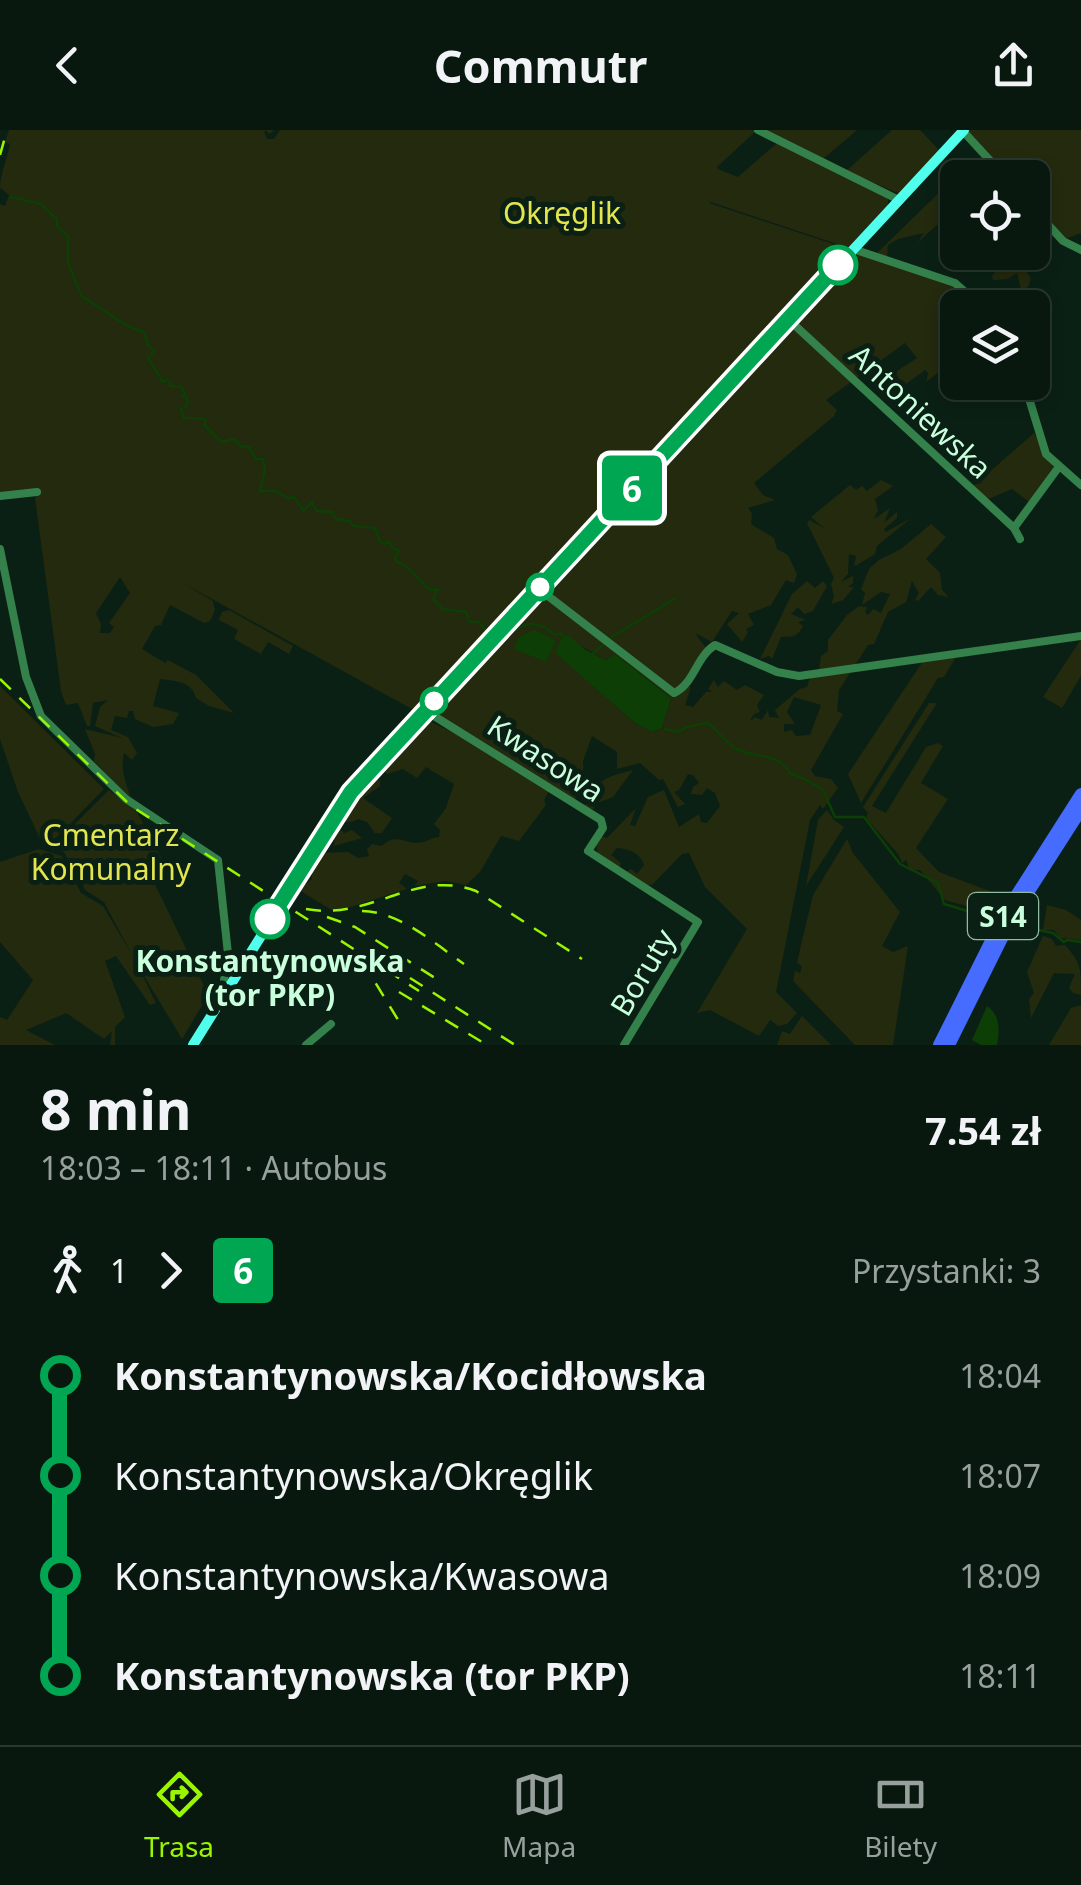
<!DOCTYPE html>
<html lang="pl">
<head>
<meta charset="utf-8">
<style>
  body { margin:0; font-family:"Noto Sans",sans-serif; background:#16251d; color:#f1f3f6; height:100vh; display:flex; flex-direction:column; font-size:38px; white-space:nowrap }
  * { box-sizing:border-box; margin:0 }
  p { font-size:32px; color:#98a09e }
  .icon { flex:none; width:55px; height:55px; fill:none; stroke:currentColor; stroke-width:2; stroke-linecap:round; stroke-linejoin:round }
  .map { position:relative; height:915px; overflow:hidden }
  .sheet { display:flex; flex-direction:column; background:#08180f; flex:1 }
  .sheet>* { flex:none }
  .badge { padding:0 20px; border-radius:8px; font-size:35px; line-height:65px }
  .tools { position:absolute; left:940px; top:30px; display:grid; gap:20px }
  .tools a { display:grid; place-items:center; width:110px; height:110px; border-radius:15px; background:#08180f; box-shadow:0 5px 15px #0003,0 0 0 2px #29372f; font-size:50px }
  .map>.badge { position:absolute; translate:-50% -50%; box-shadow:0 0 0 5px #fff }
  .legs { display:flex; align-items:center; gap:15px; height:110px; padding:0 40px; font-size:32px }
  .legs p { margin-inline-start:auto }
  .summary { display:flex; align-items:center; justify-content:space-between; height:170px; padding:0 40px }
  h1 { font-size:55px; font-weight:700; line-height:75px }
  ul { padding:0 40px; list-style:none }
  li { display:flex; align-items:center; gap:35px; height:100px; font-size:38px }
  li i { display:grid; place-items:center; width:15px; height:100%; margin:0 12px; background:currentColor }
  li i::after { content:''; width:25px; height:25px; margin:-12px; border:8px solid; border-radius:50%; background:#08180f }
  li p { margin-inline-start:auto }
  li:first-child i { background:linear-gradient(#0000 50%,currentColor 0) }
  li:last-child i { background:linear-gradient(currentColor 50%,#0000 0) }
  header { display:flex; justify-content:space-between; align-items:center; height:130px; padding:0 40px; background:#08180f; font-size:45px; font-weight:700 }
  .dock { display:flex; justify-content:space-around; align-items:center; height:140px; border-top:2px solid #29372f; background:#08180f; font-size:28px; color:#98a09e }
  .dock a { display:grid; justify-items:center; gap:5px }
  .dock .selected { color:#9af500 }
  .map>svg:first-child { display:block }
  .green { fill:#232a0e; fill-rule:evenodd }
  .water { fill:#0c3e06 }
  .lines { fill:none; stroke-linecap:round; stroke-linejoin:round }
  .stream { stroke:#0c3e06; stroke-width:2.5 }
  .minor { stroke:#34814b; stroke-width:8 }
  .major { stroke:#51ffed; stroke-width:10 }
  .highway { stroke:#456cff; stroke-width:12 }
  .rail { stroke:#9af500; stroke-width:2.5; stroke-dasharray:15 12; stroke-linecap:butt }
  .line-1-casing { stroke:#fff; stroke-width:22 }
  .line-1 { stroke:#00a651; stroke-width:15 }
  .stop-1-dot { fill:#fff; stroke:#00a651; stroke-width:5 }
  .labels { text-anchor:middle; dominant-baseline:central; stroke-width:10; stroke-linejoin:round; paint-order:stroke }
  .shield { fill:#0b2014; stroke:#91bca1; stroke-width:2.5 }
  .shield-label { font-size:28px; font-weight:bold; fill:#caffde }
  .park-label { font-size:30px; fill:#e2e550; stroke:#0b2014 }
  .street-label { font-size:30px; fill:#caffde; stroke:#0b2014 }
  .stop-label { font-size:30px; font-weight:bold; fill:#caffde; stroke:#0b2014 }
</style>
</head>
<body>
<header><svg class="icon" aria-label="back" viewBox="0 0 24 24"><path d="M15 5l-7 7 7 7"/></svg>Commutr<svg class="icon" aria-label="share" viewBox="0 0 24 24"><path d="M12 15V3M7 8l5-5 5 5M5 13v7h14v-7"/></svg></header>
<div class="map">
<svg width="1081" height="915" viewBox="0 0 1081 915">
  <rect width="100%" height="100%" fill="#0b2014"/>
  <path class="green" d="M9,0H275L269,4L266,0L264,2L267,9H274L280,0H754L756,1L717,37L718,39L738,47L777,13L888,67V75L849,118L711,72L709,73L936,148L964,160L940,193L948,206L957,198V238L952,232L926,252L928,243L925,240L890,266L879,260L880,252L917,228L905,213L826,270L837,280L834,286L754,353L763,365L775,370L748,378L752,383L751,394L774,408L777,419L788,425L797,444L794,453L786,450L771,475L748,484L754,495L746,499L748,502L742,512L727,494L739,483L732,481L712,512L695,503L706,518L685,555L691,557L685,575L693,577L706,562H712L708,559L714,550L718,557L724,551L737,560L745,555L764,565L757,575L760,582L754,584L750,591L755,587L762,590L768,580L769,587L779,588L775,580L800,559L807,557L812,541L819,540L821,526L828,521V510L847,485L859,476L867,477L865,482L868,485L873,479L881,483L890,464L881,462L862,475L865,463L861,459L869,439L879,430L901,419L931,394L946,407L926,429L940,443L942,460L949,467L938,465L931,457L918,471L915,470L919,463L912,451L906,472L888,482L874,514L868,515L839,560L837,581L843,584L811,640L815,646L831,649L838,658L823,679L820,675L810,690L776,862L797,883L787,894L778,896L770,890L759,906L710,880L697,883L747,799L705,757L689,723L682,724L653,754L647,756L625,742L631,739L637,744L644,735C640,723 630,719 617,718L611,725L621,733L619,739L599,726L596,716L602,706L607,708L636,678L630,695L635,696L648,667L664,660L679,697L699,684L701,692L707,693L720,676L715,663L707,658L702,665L691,664L693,657L699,653L693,645L688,644L679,660L674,662L685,674L678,677L663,649L659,650L640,633L617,639V622L592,606L583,631L584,657L575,669L427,577L417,581L410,578L183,453L213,471L215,480L210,491L204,493L170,475L161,495L155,496L142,519L165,533L168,530L196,545L234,583L209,576L196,568C192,551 175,551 160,549L153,576L179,583L173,594L153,597L135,589L133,581H129L127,588L115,586L111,600L128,607L137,623L132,630L124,623C120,639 126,655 132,670L94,631L95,624L85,599L122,608L95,596L100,577L108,570L93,573L90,596H87L78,573L66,575L61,561L35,368L40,363L0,365V74L5,76L9,65L0,58C0,45 7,29 10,14L5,12ZM120,447L130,463L109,493L114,497L110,503H100L101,494L96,483ZM574,512L606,530L615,524L671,568L662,598L653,602L635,593L556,521ZM794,567L821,575L810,605L796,606L792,600L784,602V594H795L787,582Z
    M763,0H857L823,29Z
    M892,0H920L941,22L900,64L846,41Z
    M966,0H1081V103L1063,110L1033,75L1032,48L1008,47Z
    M948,54L944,62L951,68L957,65V77L918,112L924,103L898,109L888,115L887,129L877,123Z
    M1033,119V125L1020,133L1031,148L1028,157L1021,160L1017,143L1007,149L993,150L992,146L1010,123L1032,122Z
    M1034,303L1054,337L1029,372L1012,359L986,370L972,357Z
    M881,350L893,356L875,369L878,380L874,389L890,378L884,393L897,382V388L884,399L886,402L911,388L877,416L875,424L857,435L854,436L856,426L849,424L848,444L841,452L853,446V453L848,457H854L843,470L831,474L834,467L831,454L834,448L807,393L809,390L824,398L811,387L850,355L856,360L862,356L867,361Z
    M807,451L815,458L823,451L827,456L813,481L804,484L798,477L791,484L806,490L798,492L803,496C796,509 792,506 781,507L772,529L769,526L760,529L792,464Z
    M229,480L293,516L289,524L268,512L261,524L234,509L238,500L219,490L222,482Z
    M1081,509V546L1062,578L1043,567Z
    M956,527L944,547L938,548L861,673L848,644L923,531Z
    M0,556L104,659L45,719L18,662L0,609Z
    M929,573H937L872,676L886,683L926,617L938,613L943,616L921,653L948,669L916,718L939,742L1000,765L988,782L945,770L920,740H910L906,730L902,733L899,725L866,688L868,683L863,677Z
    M425,589L471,611L549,661L544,670L546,675L519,711L501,706L480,742L466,755L446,751L414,756L418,751L405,744L399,753L407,759L341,780L330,779L299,760L312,749L310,734L317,723L348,722L358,728L369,726L367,719L372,714L382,716C396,701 406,716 423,712C428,711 433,707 439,707L440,700L434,694L446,678L454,654L426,637L417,648L403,639L387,644L380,638Z
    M633,640L613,667L597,673L593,680L584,675L589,673C592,650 612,645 633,640Z
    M373,647L380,651V656L363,668L392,688L382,703H375L367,692L358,689L352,692H343L340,699L344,703L352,700L362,708L334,716L335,710L329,709V716L318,718L344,678Z
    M109,660L137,682L164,733L149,742L210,868L204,872L182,909L138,836L156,873L150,875L116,826L105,831L125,887L115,897V915H110L112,901L104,909L66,883L26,900L55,915H0V887L7,890L33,850L0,812V732L39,719L62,726L81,763L103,776L132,825L104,772L85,760L64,722L52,717Z
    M827,680L834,690L844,697L806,756L818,690Z
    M847,709L853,723L900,782L882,816L893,822L908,816L893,915H855L793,851L795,841L800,843L802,837L797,832L813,765Z
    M1047,775L1066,780L1081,790V810L1060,808L1054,800H1043Z
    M1043,806L1052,809L1056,816L1065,815C1081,833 1081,838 1081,865L1073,863L1069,858L1075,844L1054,843L1031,888L1029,869L1034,863L1027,842Z
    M1081,875V915H1049L1071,878Z
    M802,886L831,915H777L782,901L790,904Z"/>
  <path class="water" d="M534,500L556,510L546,532L514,519L519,507Z
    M568,505L586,520L606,530L615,524L671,568L662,598L653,602L635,593L561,528L555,522L563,506Z
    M987,876C1000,885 1000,900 997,915H981L972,910Z"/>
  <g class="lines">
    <path class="stream" d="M11,67L41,74L57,89V96L68,106V133L82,167C103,177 120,196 144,202L149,217L155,220L148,228L163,252L166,250L170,251V256L182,257L185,264L182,266L188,269L187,275L181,279L184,288L205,289V296L222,312L234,309L241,317L248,316L256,329H263L265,340L260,361H276L288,368L294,367L304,381L312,372L316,381L332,382L336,389L350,391L353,396L375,398L380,412L386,414L389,411L392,418L399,421L395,428L397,432C413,437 417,452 431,460L438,459L433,469L443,479L466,482L469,492H479L488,503L494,495L502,494
      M508,498L512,502C529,490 538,491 555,505L561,503L563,507
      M610,508L676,468
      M591,525L604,514
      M665,599L678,602L687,597L708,593C720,602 725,614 739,620C757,628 779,623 790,643C801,647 812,653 823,660L835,687H864L900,734L938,753L944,774L991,788
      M1019,796L1053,803L1064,812L1067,810L1081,812"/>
    <path class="minor" d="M758,0L899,70
      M962,0L1006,48
      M1032,77L1063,111L1081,120
      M853,119L955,153L983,178
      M788,189L1014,398L1020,409
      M1024,252L1046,324L1081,355
      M0,366L37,362
      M1014,398L1058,338
      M0,419L26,547L41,586L126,669L218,730L228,824L224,850L225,861
      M539,459L674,563C694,554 696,527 715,515L777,542L799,546L1081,506
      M426,581L601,690L603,698L588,721L698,792L624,915
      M306,915L331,894"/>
    <path class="major" d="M193,915L351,662L964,0"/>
    <path class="highway" d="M939,915L1005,783L1081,664
      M949,915L1013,786L1081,680"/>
    <path class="rail" d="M0,25L7,0
      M0,549L131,676L419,861
      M306,779C371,791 415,738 476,761L582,829
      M362,781C399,781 435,814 464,834
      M327,787L355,797L435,848
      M358,833L375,852L403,898
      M410,848L515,915
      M399,862L482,912"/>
  </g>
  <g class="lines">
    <defs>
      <path id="line-1" d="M270,789L351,662L838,135"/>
    </defs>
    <use href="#line-1" class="line-1-casing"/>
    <use href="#line-1" class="line-1"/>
  </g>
  <g class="stop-1-dot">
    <circle cx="838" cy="135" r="18"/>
    <circle cx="540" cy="457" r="12"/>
    <circle cx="434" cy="571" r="12"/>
    <circle cx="270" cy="789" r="18"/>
  </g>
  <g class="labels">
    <rect class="shield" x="968" y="763" width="70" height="46" rx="8"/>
    <g class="shield-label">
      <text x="1003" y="786">S14</text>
    </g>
    <g class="park-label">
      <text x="562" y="82">Okręglik</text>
      <text x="111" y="704">Cmentarz<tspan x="111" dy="34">Komunalny</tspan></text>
    </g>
    <g class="street-label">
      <text transform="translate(921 281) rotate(43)">Antoniewska</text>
      <text transform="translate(546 628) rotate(33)">Kwasowa</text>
      <text transform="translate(642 842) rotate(-59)">Boruty</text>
    </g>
    <g class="stop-label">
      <text x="270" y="830">Konstantynowska<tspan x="270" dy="34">(tor PKP)</tspan></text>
    </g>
  </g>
</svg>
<div class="tools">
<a><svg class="icon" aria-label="locate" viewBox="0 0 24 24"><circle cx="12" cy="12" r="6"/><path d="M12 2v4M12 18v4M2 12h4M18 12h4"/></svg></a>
<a><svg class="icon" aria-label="layers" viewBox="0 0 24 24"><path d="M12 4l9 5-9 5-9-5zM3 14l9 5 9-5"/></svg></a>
</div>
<b class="badge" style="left:632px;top:358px;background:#00a651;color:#fff">6</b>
</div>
<section class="sheet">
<div class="summary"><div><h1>8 min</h1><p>18:03 – 18:11 · Autobus</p></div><b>7.54 zł</b></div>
<div class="legs"><svg class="icon" aria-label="walk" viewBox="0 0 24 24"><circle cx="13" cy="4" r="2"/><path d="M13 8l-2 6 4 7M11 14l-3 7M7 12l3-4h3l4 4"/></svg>1<svg class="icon" aria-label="forward" viewBox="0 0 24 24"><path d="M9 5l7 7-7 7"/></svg><b class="badge" style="background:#00a651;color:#fff">6</b><p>Przystanki: 3</p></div>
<ul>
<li><i style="color:#00a651"></i><b>Konstantynowska/Kocidłowska</b><p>18:04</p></li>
<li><i style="color:#00a651"></i><span>Konstantynowska/Okręglik</span><p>18:07</p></li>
<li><i style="color:#00a651"></i><span>Konstantynowska/Kwasowa</span><p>18:09</p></li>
<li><i style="color:#00a651"></i><b>Konstantynowska (tor PKP)</b><p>18:11</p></li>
</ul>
</section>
<nav class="dock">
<a class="selected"><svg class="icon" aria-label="directions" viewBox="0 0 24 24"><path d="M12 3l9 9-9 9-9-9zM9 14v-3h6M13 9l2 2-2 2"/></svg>Trasa</a>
<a><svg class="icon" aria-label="map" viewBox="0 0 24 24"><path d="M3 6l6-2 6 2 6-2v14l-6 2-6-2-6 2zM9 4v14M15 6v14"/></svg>Mapa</a>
<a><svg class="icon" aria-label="tickets" viewBox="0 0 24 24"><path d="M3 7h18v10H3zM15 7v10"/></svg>Bilety</a>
</nav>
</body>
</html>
